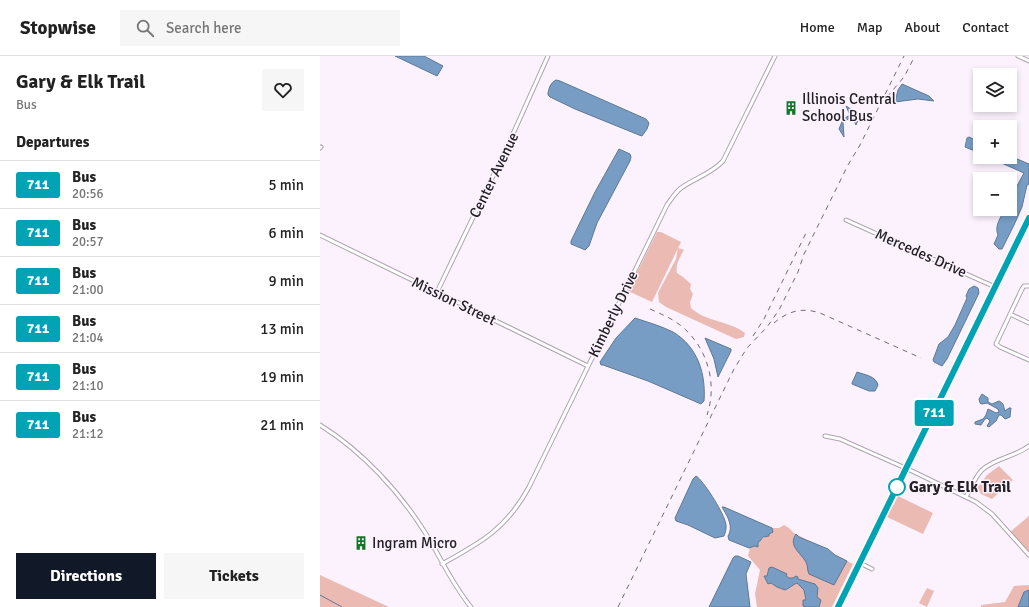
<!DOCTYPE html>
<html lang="en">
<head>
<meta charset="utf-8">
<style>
  body { margin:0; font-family:Signika,sans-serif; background:#f6f6f6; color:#222; height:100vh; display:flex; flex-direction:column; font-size:15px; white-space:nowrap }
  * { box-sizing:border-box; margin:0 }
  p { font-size:13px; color:#767676 }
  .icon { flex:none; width:22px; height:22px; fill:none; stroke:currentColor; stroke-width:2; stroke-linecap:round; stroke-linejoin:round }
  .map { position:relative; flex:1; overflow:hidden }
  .details { display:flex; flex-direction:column; background:#fff; width:320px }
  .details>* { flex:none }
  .badge { padding:0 8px; border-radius:3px; font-size:14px; line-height:26px }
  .buttons { position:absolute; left:653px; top:12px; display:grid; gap:8px }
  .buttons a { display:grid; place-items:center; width:44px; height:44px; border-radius:0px; background:#fff; box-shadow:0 2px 6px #0003; font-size:20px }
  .map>.badge { position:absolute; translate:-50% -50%; box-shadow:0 0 0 2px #fff }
  h2 { padding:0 16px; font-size:15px; line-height:36px }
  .round { display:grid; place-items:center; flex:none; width:42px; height:42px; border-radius:0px; background:#f6f6f6 }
  .headline { display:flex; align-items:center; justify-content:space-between; height:68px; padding:0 16px }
  h1 { font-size:19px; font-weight:700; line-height:30px }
  .primary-button { display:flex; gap:8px; margin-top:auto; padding:8px 16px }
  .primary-button a { flex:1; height:46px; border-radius:0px; background:#111827; color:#fff; font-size:16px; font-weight:700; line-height:46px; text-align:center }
  .primary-button a+a { background:#f6f6f6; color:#222 }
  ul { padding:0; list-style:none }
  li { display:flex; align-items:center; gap:12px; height:48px; padding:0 16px; border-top:1px solid #e0e0e0 }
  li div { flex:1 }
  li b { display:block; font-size:15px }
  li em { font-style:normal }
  li .badge { min-width:44px; font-weight:700; text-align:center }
  header { display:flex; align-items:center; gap:24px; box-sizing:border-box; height:56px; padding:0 20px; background:#fff; border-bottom:1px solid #e0e0e0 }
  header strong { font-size:19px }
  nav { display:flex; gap:22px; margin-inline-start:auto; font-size:14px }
  .search { width:280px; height:36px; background:#f6f6f6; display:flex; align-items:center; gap:10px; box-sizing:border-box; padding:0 14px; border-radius:0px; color:#767676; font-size:15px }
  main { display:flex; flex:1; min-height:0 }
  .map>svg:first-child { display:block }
  .green { fill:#ebbab3 }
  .water { fill:#779dc5; stroke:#5e7895 }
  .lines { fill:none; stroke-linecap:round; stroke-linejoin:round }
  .stream { stroke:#5e7895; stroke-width:1 }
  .minor-casing { stroke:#ada4af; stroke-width:5 }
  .minor { stroke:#fff; stroke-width:3 }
  .rail { stroke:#716b72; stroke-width:1; stroke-dasharray:5 5; stroke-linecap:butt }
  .line-casing { stroke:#fff; stroke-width:9 }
  .line { stroke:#00a3b4; stroke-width:6 }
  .stop-dot { fill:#fff; stroke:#00a3b4; stroke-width:2 }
  .labels { text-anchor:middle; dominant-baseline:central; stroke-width:3; stroke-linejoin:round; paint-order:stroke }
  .poi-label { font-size:15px; fill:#242125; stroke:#fbf2fe; text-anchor:start }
  .street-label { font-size:15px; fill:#242125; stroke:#fbf2fe }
  .stop-label { font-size:15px; font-weight:bold; fill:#242125; stroke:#fbf2fe; text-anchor:start }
</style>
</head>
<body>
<header>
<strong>Stopwise</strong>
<div class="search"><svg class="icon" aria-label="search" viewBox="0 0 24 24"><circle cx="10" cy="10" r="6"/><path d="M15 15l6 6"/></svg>Search here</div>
<nav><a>Home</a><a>Map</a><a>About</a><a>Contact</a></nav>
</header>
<main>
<section class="details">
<div class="headline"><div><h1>Gary &amp; Elk Trail</h1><p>Bus</p></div><a class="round"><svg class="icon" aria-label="heart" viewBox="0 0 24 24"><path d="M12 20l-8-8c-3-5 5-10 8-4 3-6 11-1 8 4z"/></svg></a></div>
<h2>Departures</h2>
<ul>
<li><span class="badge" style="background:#00a3b4;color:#fff">711</span><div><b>Bus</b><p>20:56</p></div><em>5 min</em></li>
<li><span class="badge" style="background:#00a3b4;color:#fff">711</span><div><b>Bus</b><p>20:57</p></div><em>6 min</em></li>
<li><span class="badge" style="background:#00a3b4;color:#fff">711</span><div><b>Bus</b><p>21:00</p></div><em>9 min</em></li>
<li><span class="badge" style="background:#00a3b4;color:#fff">711</span><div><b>Bus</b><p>21:04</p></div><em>13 min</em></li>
<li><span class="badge" style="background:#00a3b4;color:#fff">711</span><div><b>Bus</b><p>21:10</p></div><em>19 min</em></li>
<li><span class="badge" style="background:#00a3b4;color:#fff">711</span><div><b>Bus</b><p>21:12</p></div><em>21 min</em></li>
</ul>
<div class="primary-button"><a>Directions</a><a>Tickets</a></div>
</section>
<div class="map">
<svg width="709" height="551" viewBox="0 0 709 551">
  <rect width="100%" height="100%" fill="#fbf2fe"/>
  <path class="green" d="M337,176H341L361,186L332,246L308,235Z
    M358,192L364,194C360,201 355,209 357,217L363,221L371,228L370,233L373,238L370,246L371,252C386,266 410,265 425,277L424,281L416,283L346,251L339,246L338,237L356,203Z
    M679,410L693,424L672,443L661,438L658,433V431L667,419Z
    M578,440L613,457L603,478L567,461Z
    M709,460V498L689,477Z
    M464,469L469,472L474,477L533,508L512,551H437L435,538L440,514L428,500L430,492L446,480L452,472H459Z
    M0,519L69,551H0Z
    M709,529V551H661V549L685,546L694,530Z
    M607,532L614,535L607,551L599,547Z"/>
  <path class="water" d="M75,0H104L123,10L117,20Z
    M236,24L240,25L326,63L329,67L327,73L322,80L319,79L255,53L230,41L228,39C228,33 231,26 236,24Z
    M582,28L609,40L614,45L598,43L575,46L578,34Z
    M526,50L540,59L536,69L533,63L530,62L523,66L524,81L519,73L523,63L530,59Z
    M649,81L660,86V97L645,91L647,82Z
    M299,93L310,98L311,101L310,105L277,167L269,190L265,194L263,193L251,188V185L275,136Z
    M690,100L709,108V128L707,129L702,151L694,169L682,193H679L674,188L678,179C674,170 681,161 685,153H690V143L704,117L668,101H690Z
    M654,230L658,232L659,237L627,303L622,310L614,306L613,304L619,288L628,281L635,269L647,242L646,240L649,233Z
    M315,262C327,266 341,270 353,276C378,291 386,318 384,345L381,348L328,325L283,309H281L280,306L296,282Z
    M385,282L411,293V295L398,321L394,303Z
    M537,316C545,319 556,320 558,329L555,335H549L532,328V327Z
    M662,338L668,342V346L672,348L679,345C685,348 683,350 685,355L689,352H691L690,361L685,363L681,359H679L676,365L669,371L667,370L670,365L667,362L665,363L661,369L655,368V366L663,363L666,359L668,353L676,357L679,356L678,353L667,347L662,348L660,347L659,343Z
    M376,420C383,424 403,456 405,465C407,470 406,475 404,480L395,482L368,469L356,465L355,462L373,423Z
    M402,451H404L452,472L453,476L449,478V480L443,481L440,485L438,486V491L435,490L429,492L409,484L408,480C414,470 407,460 402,451Z
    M476,478L479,481L508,493L515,499L527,505L514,529L489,518C487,514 488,510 486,506C480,496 468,490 476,478Z
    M415,500H418L431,506L426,518L430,551H389L413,502Z
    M452,511L467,518L466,520L469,522H473L476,520L478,521V523L495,528L498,532L497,541L501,544L499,551H486L483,550V544H486L484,534L477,527C472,529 470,532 465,534L457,531L451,527L448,528L444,520H447L449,512Z
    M709,534V551H698L704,536Z"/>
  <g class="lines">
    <path class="stream" d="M0,539L22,551"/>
    <defs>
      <path id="minor" d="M698,0L709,5
        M0,92L1,91
        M526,164L675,231
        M0,179L268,310
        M709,230H704L702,233L676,288L680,291L709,304
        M117,236L188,89L228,0
        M690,258L709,267
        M0,369C42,395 80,436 106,478C121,502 132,528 151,551
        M505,380L520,383L592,415L656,446L672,458L709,499
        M646,441C651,432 655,421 662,414C675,402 695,401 709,390
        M540,507L552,513
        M122,508C162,486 187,472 209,431L347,149C351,143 355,137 361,132C375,122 391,118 403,105L455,0
        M518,551L709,162"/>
    </defs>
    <use href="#minor" class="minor-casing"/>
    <use href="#minor" class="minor"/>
    <path class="rail" d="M567,41L584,21L595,0
      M330,253C341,258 351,262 360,269C387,290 398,327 387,359
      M454,267C468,255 482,251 500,257L601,302
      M433,280L444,263L487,175
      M298,551L414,313L427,292L447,271L459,254L478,216L484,198L528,109L540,89L584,0"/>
  </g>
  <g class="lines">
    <defs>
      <path id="line" d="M518,551L709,162"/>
    </defs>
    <use href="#line" class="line-casing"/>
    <use href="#line" class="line"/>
  </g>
  <defs>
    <symbol id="building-bare" viewBox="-9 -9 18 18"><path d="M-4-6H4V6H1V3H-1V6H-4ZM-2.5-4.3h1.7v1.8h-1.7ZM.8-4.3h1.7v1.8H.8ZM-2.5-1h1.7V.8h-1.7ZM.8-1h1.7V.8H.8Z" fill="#127728" stroke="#fbf2fe" stroke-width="2.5" paint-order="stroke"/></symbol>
  </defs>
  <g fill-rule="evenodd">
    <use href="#building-bare" x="461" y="42" width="20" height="20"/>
    <use href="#building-bare" x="31" y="477" width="20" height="20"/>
  </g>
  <circle class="stop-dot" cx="577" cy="431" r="8"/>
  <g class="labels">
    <g class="poi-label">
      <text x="482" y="43">Illinois Central<tspan x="482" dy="17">School Bus</tspan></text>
      <text x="52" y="487">Ingram Micro</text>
    </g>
    <g class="street-label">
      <text transform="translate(174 119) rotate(-64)">Center Avenue</text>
      <text transform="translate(601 197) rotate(24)">Mercedes Drive</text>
      <text transform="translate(134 245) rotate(26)">Mission Street</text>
      <text transform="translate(293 258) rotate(-64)">Kimberly Drive</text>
    </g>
    <g class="stop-label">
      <text x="589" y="431">Gary &amp; Elk Trail</text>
    </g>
  </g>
</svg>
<div class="buttons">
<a><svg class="icon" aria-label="layers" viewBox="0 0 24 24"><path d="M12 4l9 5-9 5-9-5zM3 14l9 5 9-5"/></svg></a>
<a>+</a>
<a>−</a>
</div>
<b class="badge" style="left:614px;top:357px;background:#00a3b4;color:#fff">711</b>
</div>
</main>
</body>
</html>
